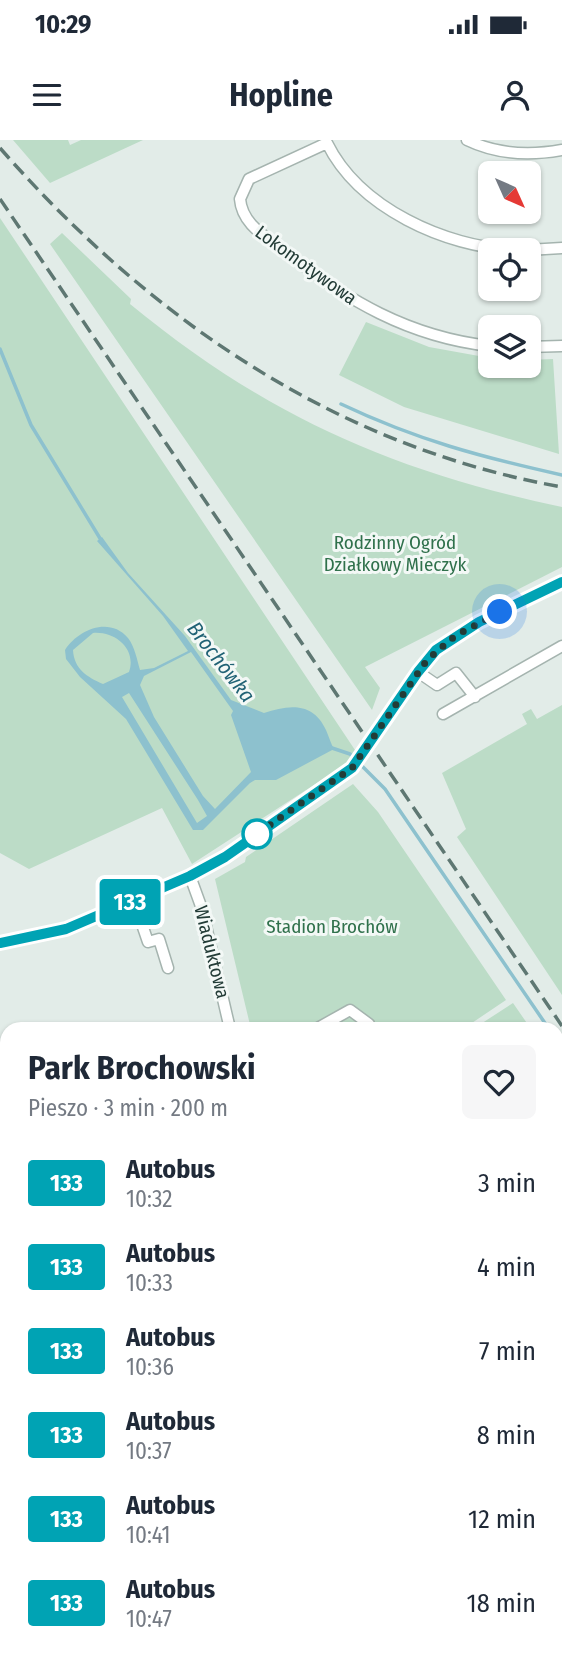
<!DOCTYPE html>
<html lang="pl">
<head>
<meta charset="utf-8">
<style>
  body { margin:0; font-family:"Fira Sans Condensed",sans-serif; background:#f6f6f7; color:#1f2937; height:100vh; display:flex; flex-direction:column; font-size:26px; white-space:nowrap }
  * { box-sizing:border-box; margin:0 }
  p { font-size:23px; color:#747a83 }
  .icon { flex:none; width:38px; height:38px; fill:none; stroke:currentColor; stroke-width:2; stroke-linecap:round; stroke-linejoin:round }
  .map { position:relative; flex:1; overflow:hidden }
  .panel { position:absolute; left:0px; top:882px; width:564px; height:637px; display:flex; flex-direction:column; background:#fff; border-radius:21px 21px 0 0; box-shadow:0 2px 5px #0004 }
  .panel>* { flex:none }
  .badge { padding:0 14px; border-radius:5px; font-size:24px; line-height:46px }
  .needle { width:46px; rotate:135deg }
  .tools { position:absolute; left:478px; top:21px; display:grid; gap:14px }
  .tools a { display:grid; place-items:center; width:63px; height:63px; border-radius:10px; background:#fff; box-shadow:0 2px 5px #0004; font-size:35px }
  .you { position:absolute; width:35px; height:35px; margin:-18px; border:5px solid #fff; border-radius:50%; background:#1a73e8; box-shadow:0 0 0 10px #1a73e833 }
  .map>.badge { position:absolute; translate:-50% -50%; box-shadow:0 0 0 4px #fff }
  .round { display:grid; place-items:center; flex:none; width:74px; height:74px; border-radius:10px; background:#f6f6f7 }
  .headline { display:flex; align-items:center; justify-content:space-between; height:119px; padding:0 28px }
  h1 { font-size:33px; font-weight:700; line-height:52px }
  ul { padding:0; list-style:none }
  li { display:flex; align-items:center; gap:21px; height:84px; padding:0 28px }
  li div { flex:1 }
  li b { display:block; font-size:26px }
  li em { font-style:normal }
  li .badge { min-width:77px; font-weight:700; text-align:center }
  .status { display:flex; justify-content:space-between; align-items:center; height:49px; padding:0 35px; background:#fff; direction:ltr }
  .status svg { height:19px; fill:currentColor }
  header { display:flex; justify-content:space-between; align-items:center; height:91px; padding:0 28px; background:#fff; font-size:32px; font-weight:700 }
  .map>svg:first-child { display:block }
  .green { fill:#bcdcc7 }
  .water { fill:#8dc1ce; fill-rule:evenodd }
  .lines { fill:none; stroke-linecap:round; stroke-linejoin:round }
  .stream { stroke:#8dc1ce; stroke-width:3.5 }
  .minor-casing { stroke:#a5b4af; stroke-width:13 }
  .minor { stroke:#fff; stroke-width:10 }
  .rail { stroke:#5e7772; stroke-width:3.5; stroke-dasharray:14 7; stroke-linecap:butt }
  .line-casing { stroke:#fff; stroke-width:16 }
  .line { stroke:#00a3b4; stroke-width:10 }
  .walk { stroke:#233c37; stroke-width:7; stroke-dasharray:0 12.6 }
  .stop-dot { fill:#fff; stroke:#00a3b4; stroke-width:3.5 }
  .labels { text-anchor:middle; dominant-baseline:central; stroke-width:6; stroke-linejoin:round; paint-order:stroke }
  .street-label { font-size:19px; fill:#233c37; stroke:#f3f8f6 }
  .park-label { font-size:19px; fill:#30714c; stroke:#f3f8f6 }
  .water-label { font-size:21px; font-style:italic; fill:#206275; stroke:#f3f8f6 }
</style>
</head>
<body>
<div class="status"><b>10:29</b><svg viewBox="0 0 49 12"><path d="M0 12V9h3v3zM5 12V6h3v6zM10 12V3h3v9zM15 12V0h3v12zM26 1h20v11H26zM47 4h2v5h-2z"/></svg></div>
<header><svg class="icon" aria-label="menu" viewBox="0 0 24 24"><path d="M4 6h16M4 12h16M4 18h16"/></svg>Hopline<svg class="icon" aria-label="person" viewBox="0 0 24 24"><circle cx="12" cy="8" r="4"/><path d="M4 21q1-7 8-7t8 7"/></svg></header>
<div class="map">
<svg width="562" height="1519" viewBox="0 0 562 1519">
  <rect width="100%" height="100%" fill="#e2ece8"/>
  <path class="green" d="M13,0H68L70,5L81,0H143L50,43Z
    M0,78L357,613L351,621L192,724L162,668L29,729L0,713Z
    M62,93L131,159L130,164C265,275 391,331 562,367V427L365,527L380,548L372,570L50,104Z
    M366,182L429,207L490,218V226H528L529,220L553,219L559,314L404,267L339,235Z
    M562,565V855L457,697L466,689L442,633L527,584L522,574L531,569L537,579Z
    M353,644L378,672L506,860L463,889H251L215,739L245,722L246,717Z
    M513,863L531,889H473Z
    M556,925L562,933V1209L556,1205Z
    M7,1013V1224L0,1219V1022Z
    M557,1246L562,1250V1519H209L213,1512H556Z"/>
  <path class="water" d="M102,397L128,433L185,496L231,560L264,573C288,565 313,561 326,590C329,597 331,604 334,609L276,640H255L250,643L203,690H193L126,579L80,537L66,519L65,510C78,490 109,476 128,498C135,507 137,520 140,530L154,528L188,511L163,476L97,401ZM93,493C115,491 137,509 129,532L103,544C87,537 74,529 73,510ZM191,512L233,571L231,575L251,632L215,669L203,656L154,577L140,545L144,536ZM129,553L198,660L207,676L197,683L122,557Z"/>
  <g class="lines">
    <path class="stream" d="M0,209L31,285L101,400
      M341,264C417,300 481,317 562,335
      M329,607L350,614L385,649L549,889
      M556,900L562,908"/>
    <defs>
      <path id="minor" d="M467,0C498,15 529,16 562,10
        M528,110L562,108
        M490,206C409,197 346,160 283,110C265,96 242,84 240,59L249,39L327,3C359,68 445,107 515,110
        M528,207L562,206
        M418,532L437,545L456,533L475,557
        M443,574L562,506
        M190,736L202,769L230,889
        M134,761L148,802L159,799L168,828
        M0,803L66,789L190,736L225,717L352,628L418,532L436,511L479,482L562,441
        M316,889L350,870L369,884L364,889
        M0,1006L7,999
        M556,1228L562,1233
        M0,1394L7,1399
        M0,1434L7,1438
        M0,1469L7,1459
        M159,1512L169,1519"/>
    </defs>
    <use href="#minor" class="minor-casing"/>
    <use href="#minor" class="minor"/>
    <path class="rail" d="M0,8C150,179 336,307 562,347
      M0,59L562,886"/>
  </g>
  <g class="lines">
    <defs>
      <path id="line" d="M0,803L66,789L190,736L225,717L352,628L418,532L436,510L479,482L562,442"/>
    </defs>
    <use href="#line" class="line-casing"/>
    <use href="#line" class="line"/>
    <path class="walk" d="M257,694L248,700L352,628L427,520L455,496L500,472"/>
  </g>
  <circle class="stop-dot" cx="257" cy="694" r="14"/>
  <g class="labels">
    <g class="street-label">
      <text transform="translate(306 125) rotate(36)">Lokomotywowa</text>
      <text transform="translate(212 812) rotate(76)">Wiaduktowa</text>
    </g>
    <g class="park-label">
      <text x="395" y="402">Rodzinny Ogród<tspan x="395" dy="22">Działkowy Mieczyk</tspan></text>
      <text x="332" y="786">Stadion Brochów</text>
    </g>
    <g class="water-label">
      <text transform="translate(221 522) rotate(52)">Brochówka</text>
    </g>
  </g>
</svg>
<div class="tools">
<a><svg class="needle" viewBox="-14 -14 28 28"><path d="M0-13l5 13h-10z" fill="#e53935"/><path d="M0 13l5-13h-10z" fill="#747a83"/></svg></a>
<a><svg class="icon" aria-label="locate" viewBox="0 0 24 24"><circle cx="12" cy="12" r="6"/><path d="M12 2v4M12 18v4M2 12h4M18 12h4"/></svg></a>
<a><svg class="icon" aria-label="layers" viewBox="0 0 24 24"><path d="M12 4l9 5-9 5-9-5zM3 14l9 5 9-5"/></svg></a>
</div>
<div class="you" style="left:500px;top:472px"></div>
<b class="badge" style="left:130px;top:762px;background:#00a3b4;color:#fff">133</b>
<section class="panel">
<div class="headline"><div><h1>Park Brochowski</h1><p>Pieszo · 3 min · 200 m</p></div><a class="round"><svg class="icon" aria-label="heart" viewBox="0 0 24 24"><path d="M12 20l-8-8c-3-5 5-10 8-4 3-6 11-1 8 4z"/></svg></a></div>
<ul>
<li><span class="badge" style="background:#00a3b4;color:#fff">133</span><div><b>Autobus</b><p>10:32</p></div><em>3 min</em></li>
<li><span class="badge" style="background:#00a3b4;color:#fff">133</span><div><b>Autobus</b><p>10:33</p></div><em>4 min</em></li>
<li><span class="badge" style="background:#00a3b4;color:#fff">133</span><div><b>Autobus</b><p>10:36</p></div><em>7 min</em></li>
<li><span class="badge" style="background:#00a3b4;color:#fff">133</span><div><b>Autobus</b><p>10:37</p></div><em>8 min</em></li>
<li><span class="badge" style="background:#00a3b4;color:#fff">133</span><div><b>Autobus</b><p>10:41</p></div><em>12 min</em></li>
<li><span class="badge" style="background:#00a3b4;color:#fff">133</span><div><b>Autobus</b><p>10:47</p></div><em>18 min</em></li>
</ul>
</section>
</div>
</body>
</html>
